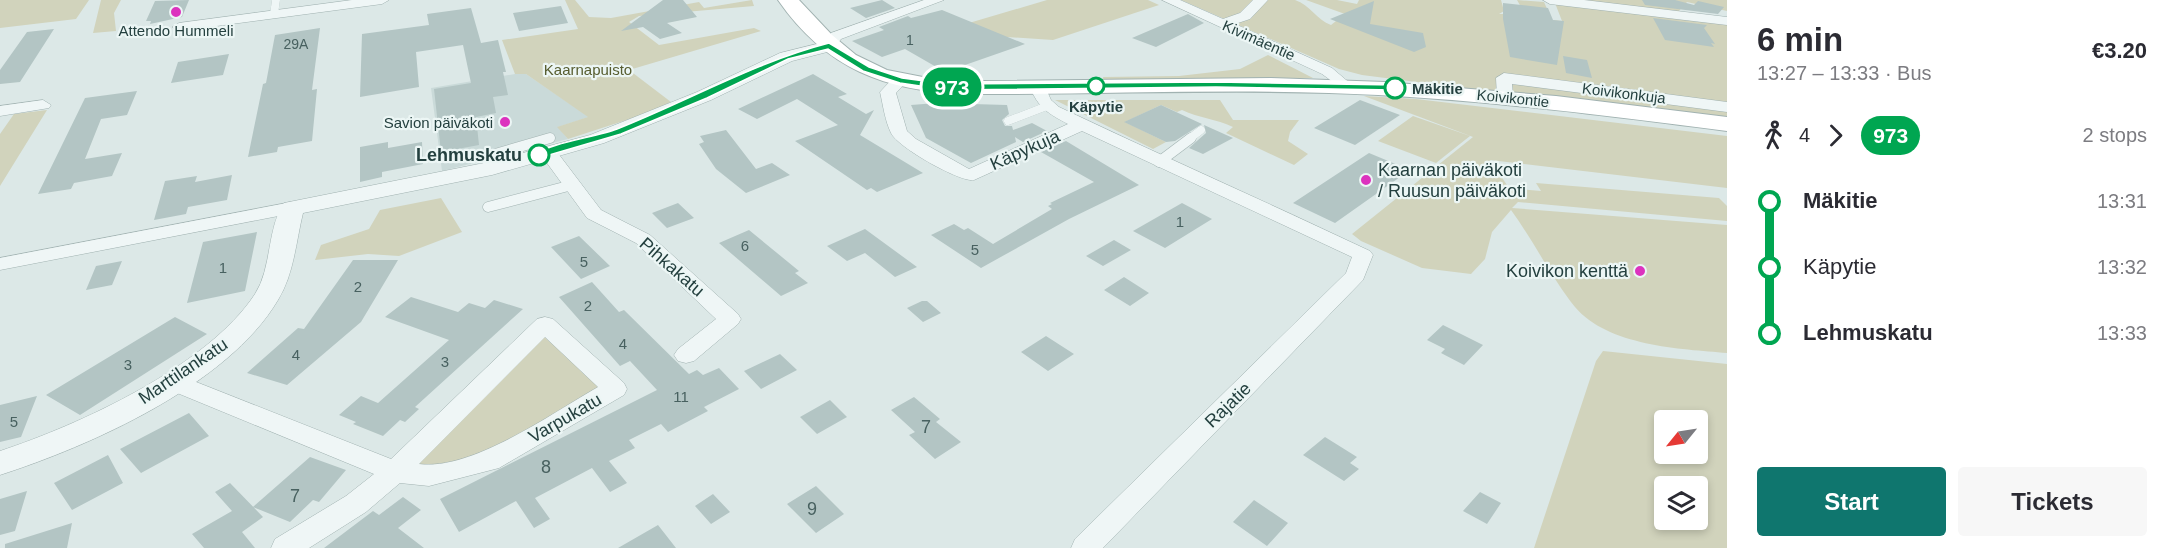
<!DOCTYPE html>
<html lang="en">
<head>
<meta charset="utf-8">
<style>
  body { margin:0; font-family:Helvetica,sans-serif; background:#f7f7f7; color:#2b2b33; height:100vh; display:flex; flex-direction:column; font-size:22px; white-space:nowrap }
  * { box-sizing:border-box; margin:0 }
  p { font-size:20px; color:#7c7c81 }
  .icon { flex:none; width:33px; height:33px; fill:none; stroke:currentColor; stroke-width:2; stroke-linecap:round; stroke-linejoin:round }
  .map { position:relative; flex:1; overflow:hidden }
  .panel { display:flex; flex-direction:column; background:#fff; width:450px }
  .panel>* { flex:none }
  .badge { padding:0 12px; border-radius:20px; font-size:21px; line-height:39px }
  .needle { width:39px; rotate:240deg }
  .fabs { position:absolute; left:1654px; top:410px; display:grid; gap:12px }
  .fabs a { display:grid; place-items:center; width:54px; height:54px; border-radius:6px; background:#fff; box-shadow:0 3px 9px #0003; font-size:30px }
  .map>.badge { position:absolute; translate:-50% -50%; box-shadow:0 0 0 3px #fff }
  .legs { display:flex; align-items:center; gap:9px; height:66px; padding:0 30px; font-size:20px }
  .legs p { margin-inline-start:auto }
  .head { display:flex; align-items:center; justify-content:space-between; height:102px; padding:0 30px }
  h1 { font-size:33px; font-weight:700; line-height:45px }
  .button { display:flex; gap:12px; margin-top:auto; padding:12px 30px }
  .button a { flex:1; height:69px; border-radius:6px; background:#0f766e; color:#fff; font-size:24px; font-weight:700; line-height:69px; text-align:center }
  .button a+a { background:#f7f7f7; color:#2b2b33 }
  ul { padding:0 30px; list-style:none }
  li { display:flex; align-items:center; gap:21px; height:66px; font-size:22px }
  li i { display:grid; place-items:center; width:9px; height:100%; margin:0 8px; background:currentColor }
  li i::after { content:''; width:15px; height:15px; margin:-8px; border:4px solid; border-radius:50%; background:#fff }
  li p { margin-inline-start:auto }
  li:first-child i { background:linear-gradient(#0000 50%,currentColor 0) }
  li:last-child i { background:linear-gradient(currentColor 50%,#0000 0) }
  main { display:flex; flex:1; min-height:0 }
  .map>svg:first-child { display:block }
  .built { fill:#cadad9 }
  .green { fill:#d1d3bc; fill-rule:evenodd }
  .building { fill:#b3c5c4 }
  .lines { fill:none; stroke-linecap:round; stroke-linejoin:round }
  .service-far1-casing { stroke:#a1b2b1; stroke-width:8 }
  .service-casing { stroke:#a1b2b1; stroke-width:11 }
  .minor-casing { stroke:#a1b2b1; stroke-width:1 }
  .tertiary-casing { stroke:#a1b2b1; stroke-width:1 }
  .secondary-casing { stroke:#a1b2b1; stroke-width:2 }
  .service-far1 { stroke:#eff6f6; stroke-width:8 }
  .service { stroke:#eff6f6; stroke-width:10 }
  .minor { fill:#eff6f6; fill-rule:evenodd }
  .tertiary { fill:#eff6f6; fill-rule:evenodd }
  .secondary { fill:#fff; fill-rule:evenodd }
  .line-1 { fill:#00a651; stroke:#fff; stroke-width:1.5 }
  .poi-dot { fill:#dc32be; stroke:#ecf6f5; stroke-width:2 }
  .stop-1-dot { fill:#fff; stroke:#00a651; stroke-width:3 }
  .labels { text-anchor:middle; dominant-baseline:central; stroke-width:4.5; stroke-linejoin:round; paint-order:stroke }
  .far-number-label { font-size:14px; fill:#486160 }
  .far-poi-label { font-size:15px; fill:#24403f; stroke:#ecf6f5 }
  .far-street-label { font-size:15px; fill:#24403f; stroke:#ecf6f5 }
  .far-park-label { font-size:15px; fill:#575d30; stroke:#ecf6f5 }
  .far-stop-label { font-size:15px; font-weight:bold; fill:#24403f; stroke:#ecf6f5; text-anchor:start }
  .number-label { font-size:15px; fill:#486160 }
  .street-label { font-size:18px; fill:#24403f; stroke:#ecf6f5 }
  .stop-label { font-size:18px; font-weight:bold; fill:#24403f; stroke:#ecf6f5; text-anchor:end }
  .poi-label { font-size:18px; fill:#24403f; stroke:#ecf6f5; text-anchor:start }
  .near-number-label { font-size:18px; fill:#486160 }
</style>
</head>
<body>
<main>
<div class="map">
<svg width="1727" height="548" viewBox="0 0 1727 548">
  <rect width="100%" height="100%" fill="#dce8e7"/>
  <path class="built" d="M515,74H526L589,117L558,127L568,139L442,171L431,88Z"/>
  <path class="green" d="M0,0H89L76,19L0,28Z
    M101,0H121L114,13L116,31L93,33Z
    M565,0H575L589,17L611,18L699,2L704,8L752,0L754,6L639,16L629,22L659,45L754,28L761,31L629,70L671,102L642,115L568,139L557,127L588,117L526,74H515L502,40L578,29Z
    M1047,0H1148L1159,5L1053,40L976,35L969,23Z
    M1181,0H1295C1310,5 1317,20 1331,25L1345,14L1306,0H1337L1357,4L1359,0H1501L1504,11L1499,14H1525L1517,0L1544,2L1552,20L1562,21L1555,3L1727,24V122L1362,75L1339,69Z
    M1570,0H1727V11L1687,2L1678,12Z
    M1268,55L1313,78L1104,82L1103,77L1179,76L1240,69Z
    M1364,96L1416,99L1727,136V188L1490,160L1509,188L1541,191L1536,183L1719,198L1727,206V221L1518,202L1512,208L1727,225V353C1680,349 1608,346 1575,307C1553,280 1533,240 1511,210L1492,232L1485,259L1471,274L1422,268L1361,241L1352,234L1473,137Z
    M1055,100H1220L1233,120H1299L1290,132L1288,141L1308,154L1294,165L1226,133L1233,127C1216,119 1199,118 1182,110L1177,112L1161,105L1125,122L1166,142L1153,149Z
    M47,110L0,186V134L14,114Z
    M1413,116L1470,136L1436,163L1378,141Z
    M441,198L462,232L399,256L368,254L315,260L321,245L369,229L380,210Z
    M542,335L606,389C547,423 480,477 409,466Z
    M1603,351L1727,364V548H1534L1596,361ZM1665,420H1698V453H1665ZM1665,486H1698V519H1665Z"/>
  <path class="building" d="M189,0L182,17L150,24L151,21H146L155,1Z
    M663,0H683L697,17L667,23L682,33L660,39L643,27L621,31Z
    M882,0L895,8L866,18L850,8Z
    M1642,0H1675L1694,5L1698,1L1724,7L1718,14L1645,5Z
    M1374,1L1370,24L1423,33L1426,47L1414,52L1330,19Z
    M1503,3L1548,8L1553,20L1564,21L1557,65L1510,57L1503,19Z
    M561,6L568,23L519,31L513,13Z
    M471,8L481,43L498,40L506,72H503L508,95L493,97L496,113L476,117L479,145L441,152L434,89L471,83L463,45L416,52L419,87L360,97L362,34L429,25L427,14Z
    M942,10L1025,44L945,72L905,49L882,57L852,41L884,30L879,27L908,16L911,18Z
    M1188,14L1204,23L1156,47L1132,38Z
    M1653,18L1707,25L1704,28L1715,44L1711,43L1714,47L1665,40Z
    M320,28L312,90L317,89L312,141L278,147L277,152L248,157L263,84L266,83L275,35Z
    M54,29L20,82L0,84V70L27,32Z
    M229,54L223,75L171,83L178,62Z
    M1563,56L1587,60L1592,78L1566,73Z
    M813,74L847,94L838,97L866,114L874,110L860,135L923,173L877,192L871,188L867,190L795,141L838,125L797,99L757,119L738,109Z
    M137,91L127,115L101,119L85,159L122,153L112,176L74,183L71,189L38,194L85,98Z
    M1360,100L1400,115L1355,145L1314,128Z
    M937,103L1007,105L1009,114L1002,120L1005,126H1012L1013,130L1032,123L1047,131L1023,142L1015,137L1016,142L971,163L926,138L911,105Z
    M1161,105L1189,118L1202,124L1175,141L1166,142L1124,122Z
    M1204,125L1233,138L1203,154L1189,148L1206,133Z
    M726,130L756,169L772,163L790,175L746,193L716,169L699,144L704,142L700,136Z
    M1066,141L1139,185L1069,219L981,268L931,235L954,224L964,230L968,228L993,244L1052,209L1048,206L1052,204L1050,203L1094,182L1041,152Z
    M388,142V148L422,142L423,164L382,172V177L360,182V147Z
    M1369,153L1410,170L1335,223L1293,203Z
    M232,175L227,200L188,207L186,214L154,220L165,181L197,176L195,182Z
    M678,203L694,218L667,228L652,213Z
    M1182,203L1212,219L1165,248L1133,231Z
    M865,229L917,267L895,277L865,253L847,261L827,246Z
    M749,230L799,271L795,273L808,283L781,296L719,243Z
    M257,232L245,291L187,303L203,242Z
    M579,236L610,266L581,279L551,247Z
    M1114,240L1131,250L1103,266L1086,256Z
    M353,260H398L361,322L287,385L247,373L298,328L304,329Z
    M122,261L112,285L86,290L96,266Z
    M1124,277L1149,293L1130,306L1104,290Z
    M592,282L619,312L624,310L689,374L697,370L703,375L719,368L739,389L704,407L708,411L668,432L661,424L629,440L635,448L609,461L627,483L610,492L592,468L535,498L550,519L534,528L516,501L459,532L440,499L657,390L630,361L620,366L559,297Z
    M411,297L458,312L469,303L485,308L494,300L523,309L415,407L419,409L405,422L400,420L383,436L353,424L356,422L339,415L361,396L378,403L449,340L385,317Z
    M922,301H927L941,313L923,322L907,308Z
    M175,317L207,334L80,415L46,395Z
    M1443,325L1483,345L1464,365L1441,353L1445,349L1427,340Z
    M1046,336L1074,354L1048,371L1021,352Z
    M780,354L797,370L761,389L744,371Z
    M37,396L21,437L0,442V405Z
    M914,397L940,419L936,422L961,442L935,459L909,435L915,432L891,410Z
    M830,400L847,417L817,434L800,417Z
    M189,413L209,436L141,473L120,449Z
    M1325,437L1357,457L1350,463L1359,469L1344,481L1303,455Z
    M108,455L123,483L72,510L54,483Z
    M310,457L346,470L319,502L313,500L290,522L253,507Z
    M230,483L263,517L242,532L255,548H204L192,534L232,511L215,492Z
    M816,486L844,514L816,533L787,504Z
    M27,491L15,531L0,535V499Z
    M1480,492L1501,503L1487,524L1463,511Z
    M713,494L730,512L711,524L695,506Z
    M403,497L421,510L398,528L424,548H324L373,511L379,515Z
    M1254,500L1288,523L1267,546L1233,522Z
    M72,523L67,548H5V544Z
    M658,525L676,548H618Z"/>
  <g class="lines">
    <defs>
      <path id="service-far1" d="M274,14L276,0
        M1008,121L1047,106
        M546,139L550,138
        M1189,139L1201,130"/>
      <path id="service" d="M1159,162L1191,138
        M492,168L485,157L550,138
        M488,207L572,185"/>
      <path id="minor" d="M352,0H389L382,4L179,31L172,27L179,23Z
        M924,0H944L841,39L834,49L829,50L822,46L831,33Z
        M1162,0H1180L1223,19L1240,13L1253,0H1268L1250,19L1235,24L1332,68L1352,85L1344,90L1322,74Z
        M1543,0H1584L1727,17V25L1550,4Z
        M1504,73L1727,102V112L1512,84L1513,96L1505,101L1497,96L1496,78Z
        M900,75L908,80L896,93L907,131L916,139L969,169L1068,124C1049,114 1038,108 1030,87L1038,82L1044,84L1051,100L1059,107C1162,156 1267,202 1370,251L1373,255L1363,280L1103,548H1071L1075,539L1346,273L1352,257L1082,131L974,180C961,183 897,147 891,133C885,121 883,105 880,92L894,77Z
        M43,100L51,105L49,108L0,116V106Z
        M548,147L554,148L601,210L650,235L738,314L741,319L738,324L694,361L686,363L678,361L674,355L678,349L716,319L636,243L587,218L539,152Z
        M292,202L302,208L299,212L0,270V258Z
        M545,317L553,319L624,383L627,389L624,395L499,468L429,486L400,483L366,512L309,548H271L275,539L346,496L374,474L165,388L161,382L165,376L173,374L181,376L391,459L537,319ZM545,337L598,387C552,413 472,471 419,464Z"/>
      <path id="tertiary" d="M829,41L838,46L835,50L792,61L711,100L604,143L492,175L303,213C296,242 294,274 278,300C228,385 90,446 0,475V451C79,425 208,366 255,294C272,268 267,227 284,203L489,162L590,135L697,92L780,53Z"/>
      <path id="secondary" d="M778,0H799L832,35L856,55L887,70L933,79L982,81L1271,78L1385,82L1556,96L1727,117V131C1595,114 1462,97 1329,93C1208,89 1087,95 966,94C885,91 826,69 778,0Z"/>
    </defs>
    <use href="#service-far1" class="service-far1-casing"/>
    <use href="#service" class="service-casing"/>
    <use href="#minor" class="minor-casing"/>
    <use href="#tertiary" class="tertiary-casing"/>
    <use href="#secondary" class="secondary-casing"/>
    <use href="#service-far1" class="service-far1"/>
    <use href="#service" class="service"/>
    <use href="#minor" class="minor"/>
    <use href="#tertiary" class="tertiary"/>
    <use href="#secondary" class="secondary"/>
  </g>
  <path class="line-1" d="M829,43L869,67L902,78L947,84L1216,82L1395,85L1399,88L1395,90L1216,87L947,90L900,83L863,71L828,49L788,59L707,98L621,134L539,158L534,155C550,143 596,137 617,129C688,101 755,62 829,43Z"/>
  <g class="poi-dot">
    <circle cx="176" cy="12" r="6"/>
    <circle cx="505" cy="122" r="6"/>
    <circle cx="1366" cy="180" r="6"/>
    <circle cx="1640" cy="271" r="6"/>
  </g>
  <g class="stop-1-dot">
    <circle cx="1096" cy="86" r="8"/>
    <circle cx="1395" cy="88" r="10"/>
    <circle cx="539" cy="155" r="10"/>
  </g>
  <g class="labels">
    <g class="far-number-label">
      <text x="910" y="40">1</text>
      <text x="296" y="44">29A</text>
    </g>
    <g class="far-poi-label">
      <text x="176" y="30">Attendo Hummeli</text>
      <text x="493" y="122" text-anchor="end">Savion päiväkoti</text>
    </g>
    <g class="far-street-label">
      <text transform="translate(1259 40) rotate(24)">Kivimäentie</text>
      <text transform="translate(1624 93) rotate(7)">Koivikonkuja</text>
      <text transform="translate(1513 98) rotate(6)">Koivikontie</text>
    </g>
    <g class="far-park-label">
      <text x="588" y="69">Kaarnapuisto</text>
    </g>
    <g class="far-stop-label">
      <text x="1412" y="88">Mäkitie</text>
      <text x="1096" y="106" text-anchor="middle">Käpytie</text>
    </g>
    <g class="number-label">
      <text x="1180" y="221">1</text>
      <text x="745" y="245">6</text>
      <text x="975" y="249">5</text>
      <text x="584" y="261">5</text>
      <text x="223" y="267">1</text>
      <text x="358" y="286">2</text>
      <text x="588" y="305">2</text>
      <text x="623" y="343">4</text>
      <text x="296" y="354">4</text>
      <text x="445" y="361">3</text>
      <text x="128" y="364">3</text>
      <text x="681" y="396">11</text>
      <text x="14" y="421">5</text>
    </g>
    <g class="street-label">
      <text transform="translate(1025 150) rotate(-24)">Käpykuja</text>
      <text transform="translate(672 267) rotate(41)">Pihkakatu</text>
      <text transform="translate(183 371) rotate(-34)">Marttilankatu</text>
      <text transform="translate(1228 405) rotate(-44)">Rajatie</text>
      <text transform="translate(565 418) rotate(-30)">Varpukatu</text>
    </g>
    <g class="stop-label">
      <text x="522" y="155">Lehmuskatu</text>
    </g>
    <g class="poi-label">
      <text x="1378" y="170">Kaarnan päiväkoti<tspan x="1378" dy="21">/ Ruusun päiväkoti</tspan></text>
      <text x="1628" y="271" text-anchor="end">Koivikon kenttä</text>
    </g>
    <g class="near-number-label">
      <text x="926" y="427">7</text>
      <text x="546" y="467">8</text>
      <text x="295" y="496">7</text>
      <text x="812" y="509">9</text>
    </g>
  </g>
</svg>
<div class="fabs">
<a><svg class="needle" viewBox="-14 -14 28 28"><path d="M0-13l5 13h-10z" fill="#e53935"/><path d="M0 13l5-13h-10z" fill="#7c7c81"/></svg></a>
<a><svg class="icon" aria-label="layers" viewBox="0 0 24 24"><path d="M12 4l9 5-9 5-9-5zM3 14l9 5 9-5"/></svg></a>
</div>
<b class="badge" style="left:952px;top:87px;background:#00a651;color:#fff">973</b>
</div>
<section class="panel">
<div class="head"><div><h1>6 min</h1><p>13:27 – 13:33 · Bus</p></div><b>€3.20</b></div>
<div class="legs"><svg class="icon" aria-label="walk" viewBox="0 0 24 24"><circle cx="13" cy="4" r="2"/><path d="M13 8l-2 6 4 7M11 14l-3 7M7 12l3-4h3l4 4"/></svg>4<svg class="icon" aria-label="forward" viewBox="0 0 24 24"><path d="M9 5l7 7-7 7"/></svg><b class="badge" style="background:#00a651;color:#fff">973</b><p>2 stops</p></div>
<ul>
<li><i style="color:#00a651"></i><b>Mäkitie</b><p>13:31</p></li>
<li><i style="color:#00a651"></i><span>Käpytie</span><p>13:32</p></li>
<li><i style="color:#00a651"></i><b>Lehmuskatu</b><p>13:33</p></li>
</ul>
<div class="button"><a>Start</a><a>Tickets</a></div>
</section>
</main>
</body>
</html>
